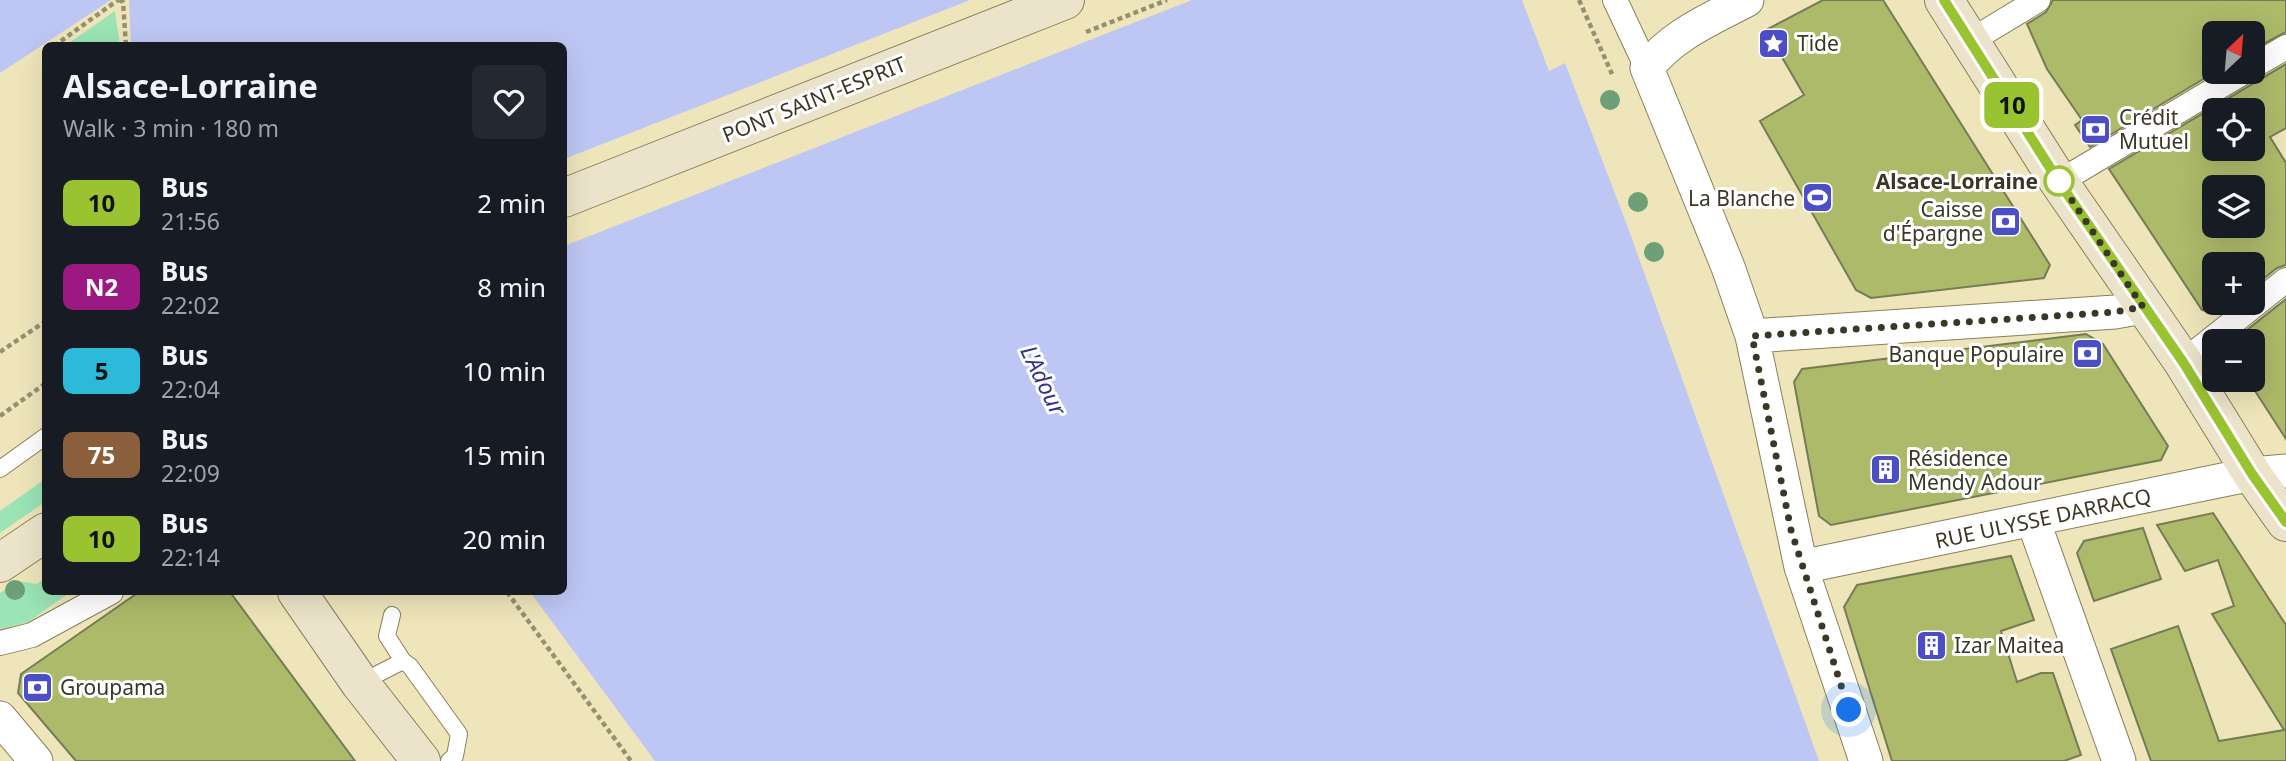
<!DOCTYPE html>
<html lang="en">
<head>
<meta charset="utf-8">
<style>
  body { margin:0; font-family:"Noto Sans",sans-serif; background:#242831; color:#f1f3f6; height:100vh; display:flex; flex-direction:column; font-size:26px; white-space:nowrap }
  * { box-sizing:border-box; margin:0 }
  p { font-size:23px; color:#9ea1a6 }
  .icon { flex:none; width:38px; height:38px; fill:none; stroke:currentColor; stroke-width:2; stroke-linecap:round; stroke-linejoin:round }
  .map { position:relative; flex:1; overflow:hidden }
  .details { position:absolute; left:42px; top:42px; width:525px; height:553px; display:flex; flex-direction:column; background:#171b24; border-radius:10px; box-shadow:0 7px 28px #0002 }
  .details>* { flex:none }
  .badge { padding:0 14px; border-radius:10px; font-size:24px; line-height:46px }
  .needle { width:46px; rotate:26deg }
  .tools { position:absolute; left:2202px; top:21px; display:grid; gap:14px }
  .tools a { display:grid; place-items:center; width:63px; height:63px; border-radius:10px; background:#171b24; box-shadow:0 7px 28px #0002; font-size:35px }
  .you { position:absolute; width:35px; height:35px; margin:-18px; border:5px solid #fff; border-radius:50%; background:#1a73e8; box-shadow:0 0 0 10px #1a73e833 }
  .map>.badge { position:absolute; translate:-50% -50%; box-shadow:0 0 0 4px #fff }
  .round { display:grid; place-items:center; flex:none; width:74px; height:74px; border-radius:10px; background:#242831 }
  .summary { display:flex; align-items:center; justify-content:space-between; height:119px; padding:0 21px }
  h1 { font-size:33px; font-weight:700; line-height:52px }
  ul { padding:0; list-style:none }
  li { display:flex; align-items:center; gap:21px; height:84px; padding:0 21px }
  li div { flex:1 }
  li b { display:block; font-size:26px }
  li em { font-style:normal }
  li .badge { min-width:77px; font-weight:700; text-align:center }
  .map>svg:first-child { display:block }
  .green { fill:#9ae4b6 }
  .water { fill:#bec7f3 }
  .pier { fill:#eee5bb }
  .building { fill:#adba6a; stroke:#757c56; stroke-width:2; fill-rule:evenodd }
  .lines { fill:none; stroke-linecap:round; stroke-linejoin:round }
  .service-casing { stroke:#898059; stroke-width:18 }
  .pedestrian-casing { stroke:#898059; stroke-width:26 }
  .minor-casing { stroke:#898059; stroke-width:35 }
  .secondary-casing { stroke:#898059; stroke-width:40 }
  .path { stroke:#969072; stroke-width:4.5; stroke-dasharray:5 3.5; stroke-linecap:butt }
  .service { stroke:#fff; stroke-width:16 }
  .pedestrian { stroke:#fff; stroke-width:24 }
  .minor { stroke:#fff; stroke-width:33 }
  .secondary { stroke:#ebe4ca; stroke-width:38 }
  .tree { fill:#6da076 }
  .line-casing { stroke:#fff; stroke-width:16 }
  .line { stroke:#9ac331; stroke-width:10 }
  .walk { stroke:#3b3726; stroke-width:7; stroke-dasharray:0 12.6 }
  .stop-dot { fill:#fff; stroke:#9ac331; stroke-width:3.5 }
  .labels { text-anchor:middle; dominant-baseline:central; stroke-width:6; stroke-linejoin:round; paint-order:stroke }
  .poi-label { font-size:21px; fill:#3b3726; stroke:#fff; text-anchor:start }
  .street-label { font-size:21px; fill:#3b3726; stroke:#fff }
  .stop-label { font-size:21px; font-weight:bold; fill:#3b3726; stroke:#fff; text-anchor:end }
  .water-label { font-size:23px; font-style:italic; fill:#323587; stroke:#fff }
</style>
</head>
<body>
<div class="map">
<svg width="2286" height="761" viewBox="0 0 2286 761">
  <rect width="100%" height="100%" fill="#eee5bb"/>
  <path class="green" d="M115,11L120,45H66Z
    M45,479V502L0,533V511Z
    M45,578L46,592L69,593L28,622L0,629V593L18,581L37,584Z"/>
  <path class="water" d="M0,0H111L0,73Z
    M129,0H1522L1549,71L1565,63L1627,225L1819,761H655L530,592H564V46L131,45Z"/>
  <path class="pier" d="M970,0H1192L564,246V159Z"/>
  <path class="building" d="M1823,0H1883L2050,265L2044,278L1871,298L1856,290L1760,121L1804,95L1766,30Z
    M2053,0H2286V32L2252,50V33H2214L2215,72L2090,147L2075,125L2082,120L2047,69L2027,24L2046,12Z
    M2286,64V128L2270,137L2286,163V265L2277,268L2252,288V264H2214V303H2234L2221,313L2202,310L2109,169ZM2214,110H2252V149H2214ZM2214,187H2252V226H2214Z
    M2286,299V439L2248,380H2252V341H2233Z
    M2086,334L2103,344L2168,446L2161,460L1831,525L1819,516L1794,382L1802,369Z
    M2213,513L2286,625V761H2151L2111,649L2178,626L2219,741L2284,730L2212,614L2234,606L2218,560L2185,571L2157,525Z
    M2143,528L2161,579L2094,601L2077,553L2084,541Z
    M2011,556L2034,620L2001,631L2017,682L2041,673H2053L2081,755L2064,761H1892L1844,607L1857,585Z
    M139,592H230L355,761H76L18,693L21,674Z"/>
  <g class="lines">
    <defs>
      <path id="service" d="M0,469L46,436
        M392,615L387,636L403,661
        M360,683L403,661L410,666L459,734L455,756L449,761"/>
      <path id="pedestrian" d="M1615,0L1647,68
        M1972,40L2038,0
        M2252,67L2286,47
        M2059,182L2244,72
        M2183,362L2286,280
        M0,643L32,635L111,592"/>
      <path id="minor" d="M1747,0C1711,19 1672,35 1647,68L1728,267L1752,336L1801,567L1866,761
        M1752,336L2115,312L2143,307
        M2033,520L2119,761
        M1801,567L2252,474L2286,471
        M0,718L36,761"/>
      <path id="secondary" d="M1944,0L2059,182L2183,362L2252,474L2286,522
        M564,198L1065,0
        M0,563L46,532
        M297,592L360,683L421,761"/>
    </defs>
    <use href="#service" class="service-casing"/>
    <use href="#pedestrian" class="pedestrian-casing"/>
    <use href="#minor" class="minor-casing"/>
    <use href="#secondary" class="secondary-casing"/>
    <path class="path" d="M119,0L123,2L126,46
      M1579,0L1612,74
      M1086,32L1167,0
      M54,46L118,0
      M0,352L46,321
      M0,416L46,383
      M507,592L631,761"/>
    <use href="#service" class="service"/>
    <use href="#pedestrian" class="pedestrian"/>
    <use href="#minor" class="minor"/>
    <use href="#secondary" class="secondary"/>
  </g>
  <g class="tree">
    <circle cx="1610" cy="100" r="10"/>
    <circle cx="1638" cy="202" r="10"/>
    <circle cx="1654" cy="252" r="10"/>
    <circle cx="15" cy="590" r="10"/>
  </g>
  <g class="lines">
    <defs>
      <path id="line" d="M1944,0L2059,182L2183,362L2252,474L2286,522"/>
    </defs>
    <use href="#line" class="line-casing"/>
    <use href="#line" class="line"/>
    <path class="walk" d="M1849,710L1791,530L1752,336L2115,312L2143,307L2059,181"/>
  </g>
  <defs>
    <symbol id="sight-square" viewBox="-11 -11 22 22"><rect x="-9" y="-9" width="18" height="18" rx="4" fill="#4b4ec4" stroke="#fff"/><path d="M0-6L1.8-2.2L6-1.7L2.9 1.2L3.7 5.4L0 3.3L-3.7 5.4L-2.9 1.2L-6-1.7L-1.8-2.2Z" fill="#fff"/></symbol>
    <symbol id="bank-square" viewBox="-11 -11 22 22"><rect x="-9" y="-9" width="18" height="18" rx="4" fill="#4b4ec4" stroke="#fff"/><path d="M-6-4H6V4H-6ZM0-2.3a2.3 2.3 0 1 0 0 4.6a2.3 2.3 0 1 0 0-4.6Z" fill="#fff"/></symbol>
    <symbol id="stadium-square" viewBox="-11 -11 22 22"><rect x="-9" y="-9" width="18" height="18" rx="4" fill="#4b4ec4" stroke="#fff"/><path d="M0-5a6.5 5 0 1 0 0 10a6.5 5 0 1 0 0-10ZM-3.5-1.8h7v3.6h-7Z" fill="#fff"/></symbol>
    <symbol id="building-square" viewBox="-11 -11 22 22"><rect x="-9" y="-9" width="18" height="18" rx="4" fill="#4b4ec4" stroke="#fff"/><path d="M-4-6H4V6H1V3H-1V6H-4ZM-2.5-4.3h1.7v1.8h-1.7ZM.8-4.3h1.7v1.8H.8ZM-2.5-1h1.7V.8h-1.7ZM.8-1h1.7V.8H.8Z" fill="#fff"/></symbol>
  </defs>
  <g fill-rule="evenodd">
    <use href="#sight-square" x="1756" y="26" width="35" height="35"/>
    <use href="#bank-square" x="2078" y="112" width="35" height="35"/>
    <use href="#stadium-square" x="1800" y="180" width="35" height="35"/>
    <use href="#bank-square" x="1988" y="204" width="35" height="35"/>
    <use href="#bank-square" x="2070" y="336" width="35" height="35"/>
    <use href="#building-square" x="1868" y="452" width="35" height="35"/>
    <use href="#building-square" x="1914" y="628" width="35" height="35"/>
    <use href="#bank-square" x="20" y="670" width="35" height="35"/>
  </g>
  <circle class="stop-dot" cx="2059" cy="181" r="14"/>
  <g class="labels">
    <g class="poi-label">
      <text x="1797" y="43">Tide</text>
      <text x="2119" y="117">Crédit<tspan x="2119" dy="24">Mutuel</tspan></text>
      <text x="1795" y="198" text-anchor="end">La Blanche</text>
      <text x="1983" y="209" text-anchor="end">Caisse<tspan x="1983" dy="24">d'Épargne</tspan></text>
      <text x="2064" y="354" text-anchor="end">Banque Populaire</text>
      <text x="1908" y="458">Résidence<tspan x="1908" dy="24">Mendy Adour</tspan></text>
      <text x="1954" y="645">Izar Maitea</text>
      <text x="60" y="687">Groupama</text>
    </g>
    <g class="street-label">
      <text transform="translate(814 99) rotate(-22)">PONT SAINT-ESPRIT</text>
      <text transform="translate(2043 518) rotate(-12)">RUE ULYSSE DARRACQ</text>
    </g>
    <g class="stop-label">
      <text x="2038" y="181">Alsace-Lorraine</text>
    </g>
    <g class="water-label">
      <text transform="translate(1044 380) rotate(64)">L'Adour</text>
    </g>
  </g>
</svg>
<div class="tools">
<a><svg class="needle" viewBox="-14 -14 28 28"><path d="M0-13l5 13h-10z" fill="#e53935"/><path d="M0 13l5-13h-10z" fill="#9ea1a6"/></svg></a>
<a><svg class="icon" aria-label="locate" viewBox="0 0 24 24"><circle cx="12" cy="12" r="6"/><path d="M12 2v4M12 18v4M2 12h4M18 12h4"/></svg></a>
<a><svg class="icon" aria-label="layers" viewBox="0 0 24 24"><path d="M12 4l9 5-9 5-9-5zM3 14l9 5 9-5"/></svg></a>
<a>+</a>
<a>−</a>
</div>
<div class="you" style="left:1849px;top:710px"></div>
<b class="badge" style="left:2012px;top:105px;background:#9ac331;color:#111">10</b>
<section class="details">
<div class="summary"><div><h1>Alsace-Lorraine</h1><p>Walk · 3 min · 180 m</p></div><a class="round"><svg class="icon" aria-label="heart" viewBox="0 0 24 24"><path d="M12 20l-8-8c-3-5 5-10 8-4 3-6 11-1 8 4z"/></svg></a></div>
<ul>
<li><span class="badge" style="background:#9ac331;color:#111">10</span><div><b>Bus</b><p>21:56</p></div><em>2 min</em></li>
<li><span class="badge" style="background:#9c1981;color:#fff">N2</span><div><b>Bus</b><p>22:02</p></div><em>8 min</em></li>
<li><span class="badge" style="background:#2bbada;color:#111">5</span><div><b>Bus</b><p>22:04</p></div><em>10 min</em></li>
<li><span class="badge" style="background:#8b5e3c;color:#fff">75</span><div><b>Bus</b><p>22:09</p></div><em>15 min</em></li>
<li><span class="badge" style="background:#9ac331;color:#111">10</span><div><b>Bus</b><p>22:14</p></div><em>20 min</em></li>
</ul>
</section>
</div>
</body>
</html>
